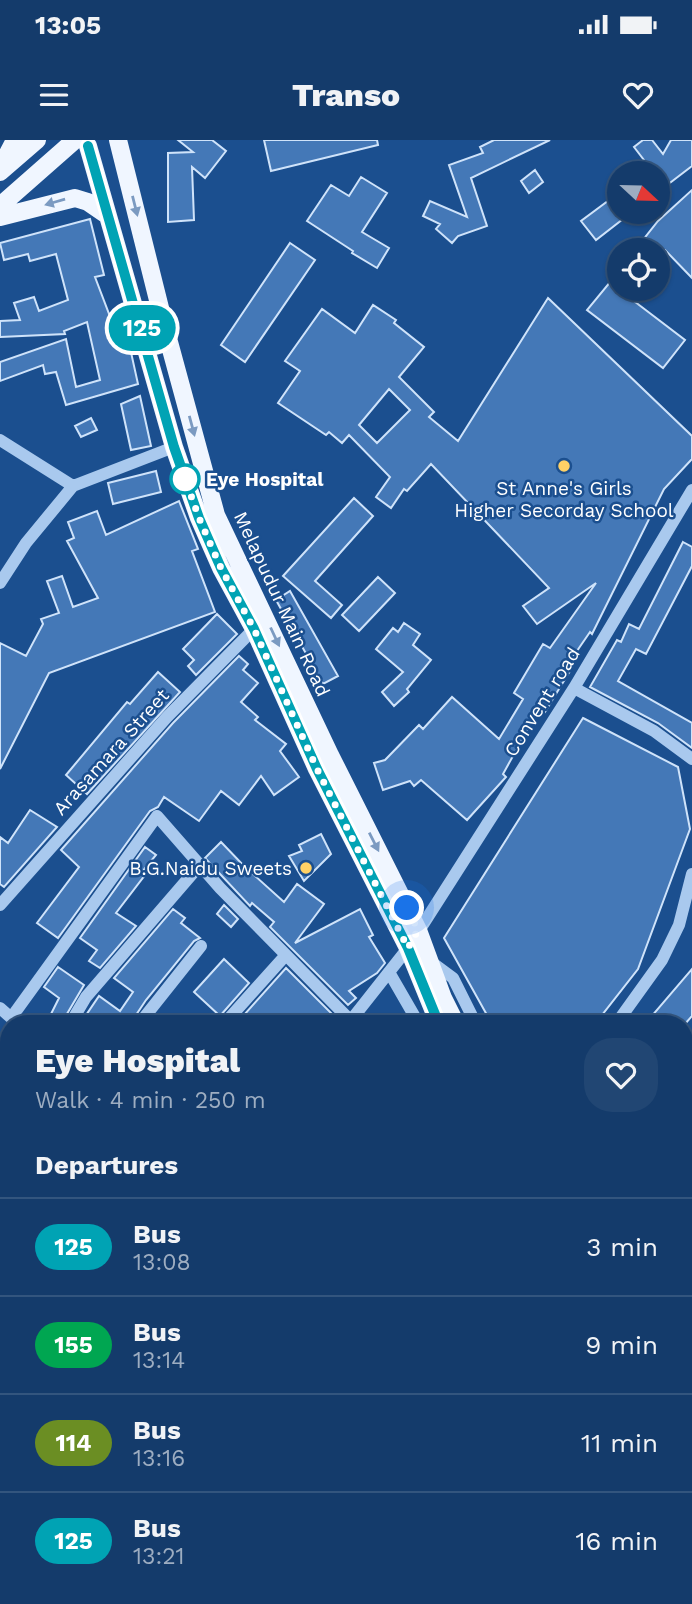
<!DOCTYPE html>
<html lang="en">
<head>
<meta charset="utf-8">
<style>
  body { margin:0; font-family:"Work Sans",sans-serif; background:#214673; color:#f1f3f6; height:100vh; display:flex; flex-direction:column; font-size:26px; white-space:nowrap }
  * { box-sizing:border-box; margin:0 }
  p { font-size:23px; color:#9dadc1 }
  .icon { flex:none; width:38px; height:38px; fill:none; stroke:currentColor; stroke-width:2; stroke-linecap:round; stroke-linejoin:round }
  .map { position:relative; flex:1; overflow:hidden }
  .sheet { position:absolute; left:0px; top:875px; width:693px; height:590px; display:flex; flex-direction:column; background:#143b6b; border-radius:28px 28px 0 0; box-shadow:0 2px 5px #0004,0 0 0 2px #33557e }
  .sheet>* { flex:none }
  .badge { padding:0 14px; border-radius:23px; font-size:24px; line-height:46px }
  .needle { width:46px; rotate:112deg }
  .controls { position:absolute; left:607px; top:21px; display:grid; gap:14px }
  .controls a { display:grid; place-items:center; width:63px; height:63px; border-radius:50%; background:#143b6b; box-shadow:0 2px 5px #0004,0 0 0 2px #33557e; font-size:35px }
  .you { position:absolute; width:35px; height:35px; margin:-18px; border:5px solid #fff; border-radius:50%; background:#1a73e8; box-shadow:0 0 0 10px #1a73e833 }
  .map>.badge { position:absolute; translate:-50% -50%; box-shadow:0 0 0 4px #fff }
  h2 { padding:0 35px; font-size:26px; line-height:63px }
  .round { display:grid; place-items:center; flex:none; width:74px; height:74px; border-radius:28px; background:#214673 }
  .summary { display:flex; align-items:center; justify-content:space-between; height:119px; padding:0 35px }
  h1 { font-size:33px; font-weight:800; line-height:52px }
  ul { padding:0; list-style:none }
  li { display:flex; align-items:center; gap:21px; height:98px; padding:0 35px; border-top:2px solid #33557e }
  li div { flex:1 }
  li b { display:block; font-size:26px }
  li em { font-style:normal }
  li .badge { min-width:77px; font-weight:700; text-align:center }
  .status { display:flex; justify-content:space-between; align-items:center; height:49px; padding:0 35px; background:#143b6b; direction:ltr }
  .status svg { height:19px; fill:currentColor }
  header { display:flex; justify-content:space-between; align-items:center; height:91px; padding:0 35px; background:#143b6b; font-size:32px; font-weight:800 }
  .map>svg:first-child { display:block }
  .building { fill:#4478b7; stroke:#cfe3fa; stroke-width:2; fill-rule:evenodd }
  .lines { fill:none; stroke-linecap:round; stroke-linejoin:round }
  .minor { stroke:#a9c9ee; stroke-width:12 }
  .major { stroke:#f0f6ff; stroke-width:18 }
  .rail-casing { stroke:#fff; stroke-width:7 }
  .rail { stroke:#1b4f8f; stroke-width:4.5; stroke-dasharray:13; stroke-linecap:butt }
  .oneway { fill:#7b9ac1 }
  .line-casing { stroke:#fff; stroke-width:16 }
  .line { stroke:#00a3b4; stroke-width:10 }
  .walk { stroke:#fff; stroke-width:7; stroke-dasharray:0 12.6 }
  .poi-dot { fill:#ffd166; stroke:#1b4f8f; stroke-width:2.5 }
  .stop-dot { fill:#fff; stroke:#00a3b4; stroke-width:3.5 }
  .labels { text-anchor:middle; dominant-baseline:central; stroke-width:5; stroke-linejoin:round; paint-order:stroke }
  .stop-label { font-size:19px; font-weight:bold; fill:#fff; stroke:#1b4f8f; text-anchor:start }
  .poi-label { font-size:19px; fill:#fff; stroke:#1b4f8f }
  .street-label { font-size:19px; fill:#fff; stroke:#1b4f8f }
</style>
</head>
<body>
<div class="status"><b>13:05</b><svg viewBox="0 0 49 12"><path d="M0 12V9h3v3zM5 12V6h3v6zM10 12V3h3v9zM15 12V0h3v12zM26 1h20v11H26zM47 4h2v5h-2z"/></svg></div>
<header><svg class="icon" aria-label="menu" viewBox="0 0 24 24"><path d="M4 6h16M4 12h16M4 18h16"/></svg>Transo<svg class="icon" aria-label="heart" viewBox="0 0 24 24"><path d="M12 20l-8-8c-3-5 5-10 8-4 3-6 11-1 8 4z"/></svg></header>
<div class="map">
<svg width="692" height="1464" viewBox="0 0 692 1464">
  <rect width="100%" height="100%" fill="#1b4f8f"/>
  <path class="building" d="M178,0H212L226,11L205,38L192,27L194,80L168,82V13L193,12Z
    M264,0H377L378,5L271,31Z
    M494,0H550L471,38L487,86L458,96L452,103L436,89L440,84L423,76L430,61L467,77L449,25L483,13L480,7Z
    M643,0H652L663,14L671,0H692V26L658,52V33H654L634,7Z
    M535,30L543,42L529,53L521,41Z
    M361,37L387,53L362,92L389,108L377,128L352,113L353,111L307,81L331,45L349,56Z
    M692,50V138L665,110H635L658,81Z
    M620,52V72H632L596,100L581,81Z
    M90,79L104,135L95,137L111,179L123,176L138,244L66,265L56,232L45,234L43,225L0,241V222L66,199L76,247L100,240L87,182L64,191L65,194L0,197V181L20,180L14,163L34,157L39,171L68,160L56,114L30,121L28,114L4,120L0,103Z
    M290,103L315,120L245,222L221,205Z
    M620,130V149H629L626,155L685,200L663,228L587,170Z
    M548,158L692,296V319L664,349L592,494L590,492L568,524L573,526L545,572L539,569L503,634L506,637L467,680L421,640L414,646L410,641L383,650L374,623L385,620L419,585L423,589L452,557L499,599L523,559L514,553L543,504L550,508L596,443L537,484L523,466L549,448L431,324L407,351L404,349L391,368L376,357L390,337L349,295L342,303L329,292L326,295L278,263L300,231L285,221L322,169L355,193L373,165L396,180L394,183L424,207L399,237L434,272L429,277L458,301ZM389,249L410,270L377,303L359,285Z
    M140,256L151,306L131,310L121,264Z
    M91,278L97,290L81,297L75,286Z
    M156,331L161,352L113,364L108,343Z
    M354,358L373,376L315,441L342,465L331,478L283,436Z
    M179,361L198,409L192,411L215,472L49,533L0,629V503L26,516L43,484L41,479L59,473L47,441L62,436L73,467L98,458L67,401L74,398L68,382L97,371L106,395Z
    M683,402L692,407V426L646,514L636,509L618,541L692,583V608L658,583L590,547L617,500L621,502L629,484L639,489Z
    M378,437L395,453L359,491L342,475Z
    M290,451L338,536L323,544L276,460Z
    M217,474L237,494L196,535L188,526L194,520L183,509Z
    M404,483L420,494L413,505L431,520L407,549L409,552L394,566L382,552L403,532L376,509L393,488L398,492Z
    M239,516L248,524L243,530L258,543L241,562L258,577L255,580L286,604L280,611L299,637L274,655L261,636L239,665L221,651L199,681L164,657L158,667L150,671L58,798L37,783L79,727L61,710L173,583Z
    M158,532L180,552L87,654L66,635L127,562L130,564Z
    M583,578L678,627L690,689L638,829L595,884H492L444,798Z
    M30,670L57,687L4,747L0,744V697L8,703Z
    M321,694L331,714L304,741L289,716L302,711L299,705Z
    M221,702L244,726L284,762L297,744L324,764L295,803L360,769L373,795L369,797L385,823L377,833L349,851L356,858L348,865L270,787L274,782L252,763L250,766L205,718Z
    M145,707L156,715L142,732L145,735L116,773L136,786L100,828L89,821L97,810L80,798Z
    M224,765L238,779L231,787L217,774Z
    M173,769L185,778L181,783L200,798L194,801L146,860L130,884H80L99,856L120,871L133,852L114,838Z
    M224,819L249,843L220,876L194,852Z
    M58,827L84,845L61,884H46L59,858L44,847Z
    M286,828L338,880L335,884H236Z
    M692,829V876L685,884H645Z"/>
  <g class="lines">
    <path class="minor" d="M0,300L73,346
      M0,443L26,403L73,346L174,307
      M574,548L654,591L692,619
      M0,765L167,577L254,489
      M430,821L453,838L476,884
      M389,832L419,884
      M0,868L18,884
      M11,878L157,676L220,748L351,881
      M70,884L86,857L199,726
      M139,884L201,806
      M224,884L285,816
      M348,884L408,808L574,548L692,350
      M616,884L662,820L679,785L692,734
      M0,975L9,978
      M0,1063L9,1039
      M0,1219L9,1204
      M684,1237L692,1240
      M0,1319L9,1322
      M612,1456L617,1464
      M82,1464L84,1456
      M270,1464L271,1456
      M333,1464L336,1456"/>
    <path class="major" d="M118,0L163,180L216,375L330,615L418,790L443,858L456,884
      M88,6L174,307L199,378L221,428L254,489L317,629L408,808L439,884
      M2,25L15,0
      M0,32L37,0
      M0,66L75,0
      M0,77L75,58L88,62L107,75
      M684,1349L692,1367
      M684,1384L692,1401"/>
    <defs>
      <path id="rail" d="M0,914L9,919
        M684,1296L692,1301"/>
    </defs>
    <use href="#rail" class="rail-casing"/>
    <use href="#rail" class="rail"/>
  </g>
  <defs><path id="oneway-solid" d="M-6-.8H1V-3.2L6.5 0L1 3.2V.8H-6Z" transform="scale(1.75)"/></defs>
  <g class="oneway">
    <use href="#oneway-solid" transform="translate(55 62) rotate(164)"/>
    <use href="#oneway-solid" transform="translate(135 66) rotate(76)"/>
    <use href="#oneway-solid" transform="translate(192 286) rotate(75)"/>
    <use href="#oneway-solid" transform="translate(275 497) rotate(65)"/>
    <use href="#oneway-solid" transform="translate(374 702) rotate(63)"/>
  </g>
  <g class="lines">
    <defs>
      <path id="line" d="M88,6L174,307L199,378L221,428L254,489L317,629L408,808L439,884"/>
    </defs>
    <use href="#line" class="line-casing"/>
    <use href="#line" class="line"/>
    <path class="walk" d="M185,339L182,330L199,378L221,428L254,489L317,629L408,808L418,790L407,768"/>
  </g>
  <g class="poi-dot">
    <circle cx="564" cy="326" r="7"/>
    <circle cx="306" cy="728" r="7"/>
  </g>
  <circle class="stop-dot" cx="185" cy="339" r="14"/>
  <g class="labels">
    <g class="stop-label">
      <text x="206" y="339">Eye Hospital</text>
    </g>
    <g class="poi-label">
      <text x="564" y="348">St Anne's Girls<tspan x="564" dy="22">Higher Secorday School</tspan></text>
      <text x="292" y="728" text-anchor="end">B.G.Naidu Sweets</text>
    </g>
    <g class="street-label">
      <text transform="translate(282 464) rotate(65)">Melapudur Main Road</text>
      <text transform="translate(542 562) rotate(-58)">Convent road</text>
      <text transform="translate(111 612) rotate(-48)">Arasamara Street</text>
    </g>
  </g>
</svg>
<div class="controls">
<a><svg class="needle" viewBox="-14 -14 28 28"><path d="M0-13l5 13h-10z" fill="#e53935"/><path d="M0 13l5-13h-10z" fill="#9dadc1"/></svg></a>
<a><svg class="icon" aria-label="locate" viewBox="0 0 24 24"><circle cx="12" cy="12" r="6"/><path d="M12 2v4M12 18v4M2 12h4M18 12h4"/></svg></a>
</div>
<div class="you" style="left:407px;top:768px"></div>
<b class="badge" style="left:142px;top:188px;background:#00a3b4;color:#fff">125</b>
<section class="sheet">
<div class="summary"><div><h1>Eye Hospital</h1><p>Walk · 4 min · 250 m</p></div><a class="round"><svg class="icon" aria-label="heart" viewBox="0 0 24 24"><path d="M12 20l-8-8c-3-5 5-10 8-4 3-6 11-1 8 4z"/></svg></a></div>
<h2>Departures</h2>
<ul>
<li><span class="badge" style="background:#00a3b4;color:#fff">125</span><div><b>Bus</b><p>13:08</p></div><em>3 min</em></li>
<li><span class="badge" style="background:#00a651;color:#fff">155</span><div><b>Bus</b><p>13:14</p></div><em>9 min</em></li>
<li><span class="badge" style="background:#6b8e23;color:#fff">114</span><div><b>Bus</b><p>13:16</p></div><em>11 min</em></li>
<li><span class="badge" style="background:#00a3b4;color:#fff">125</span><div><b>Bus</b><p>13:21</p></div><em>16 min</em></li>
</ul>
</section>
</div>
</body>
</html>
